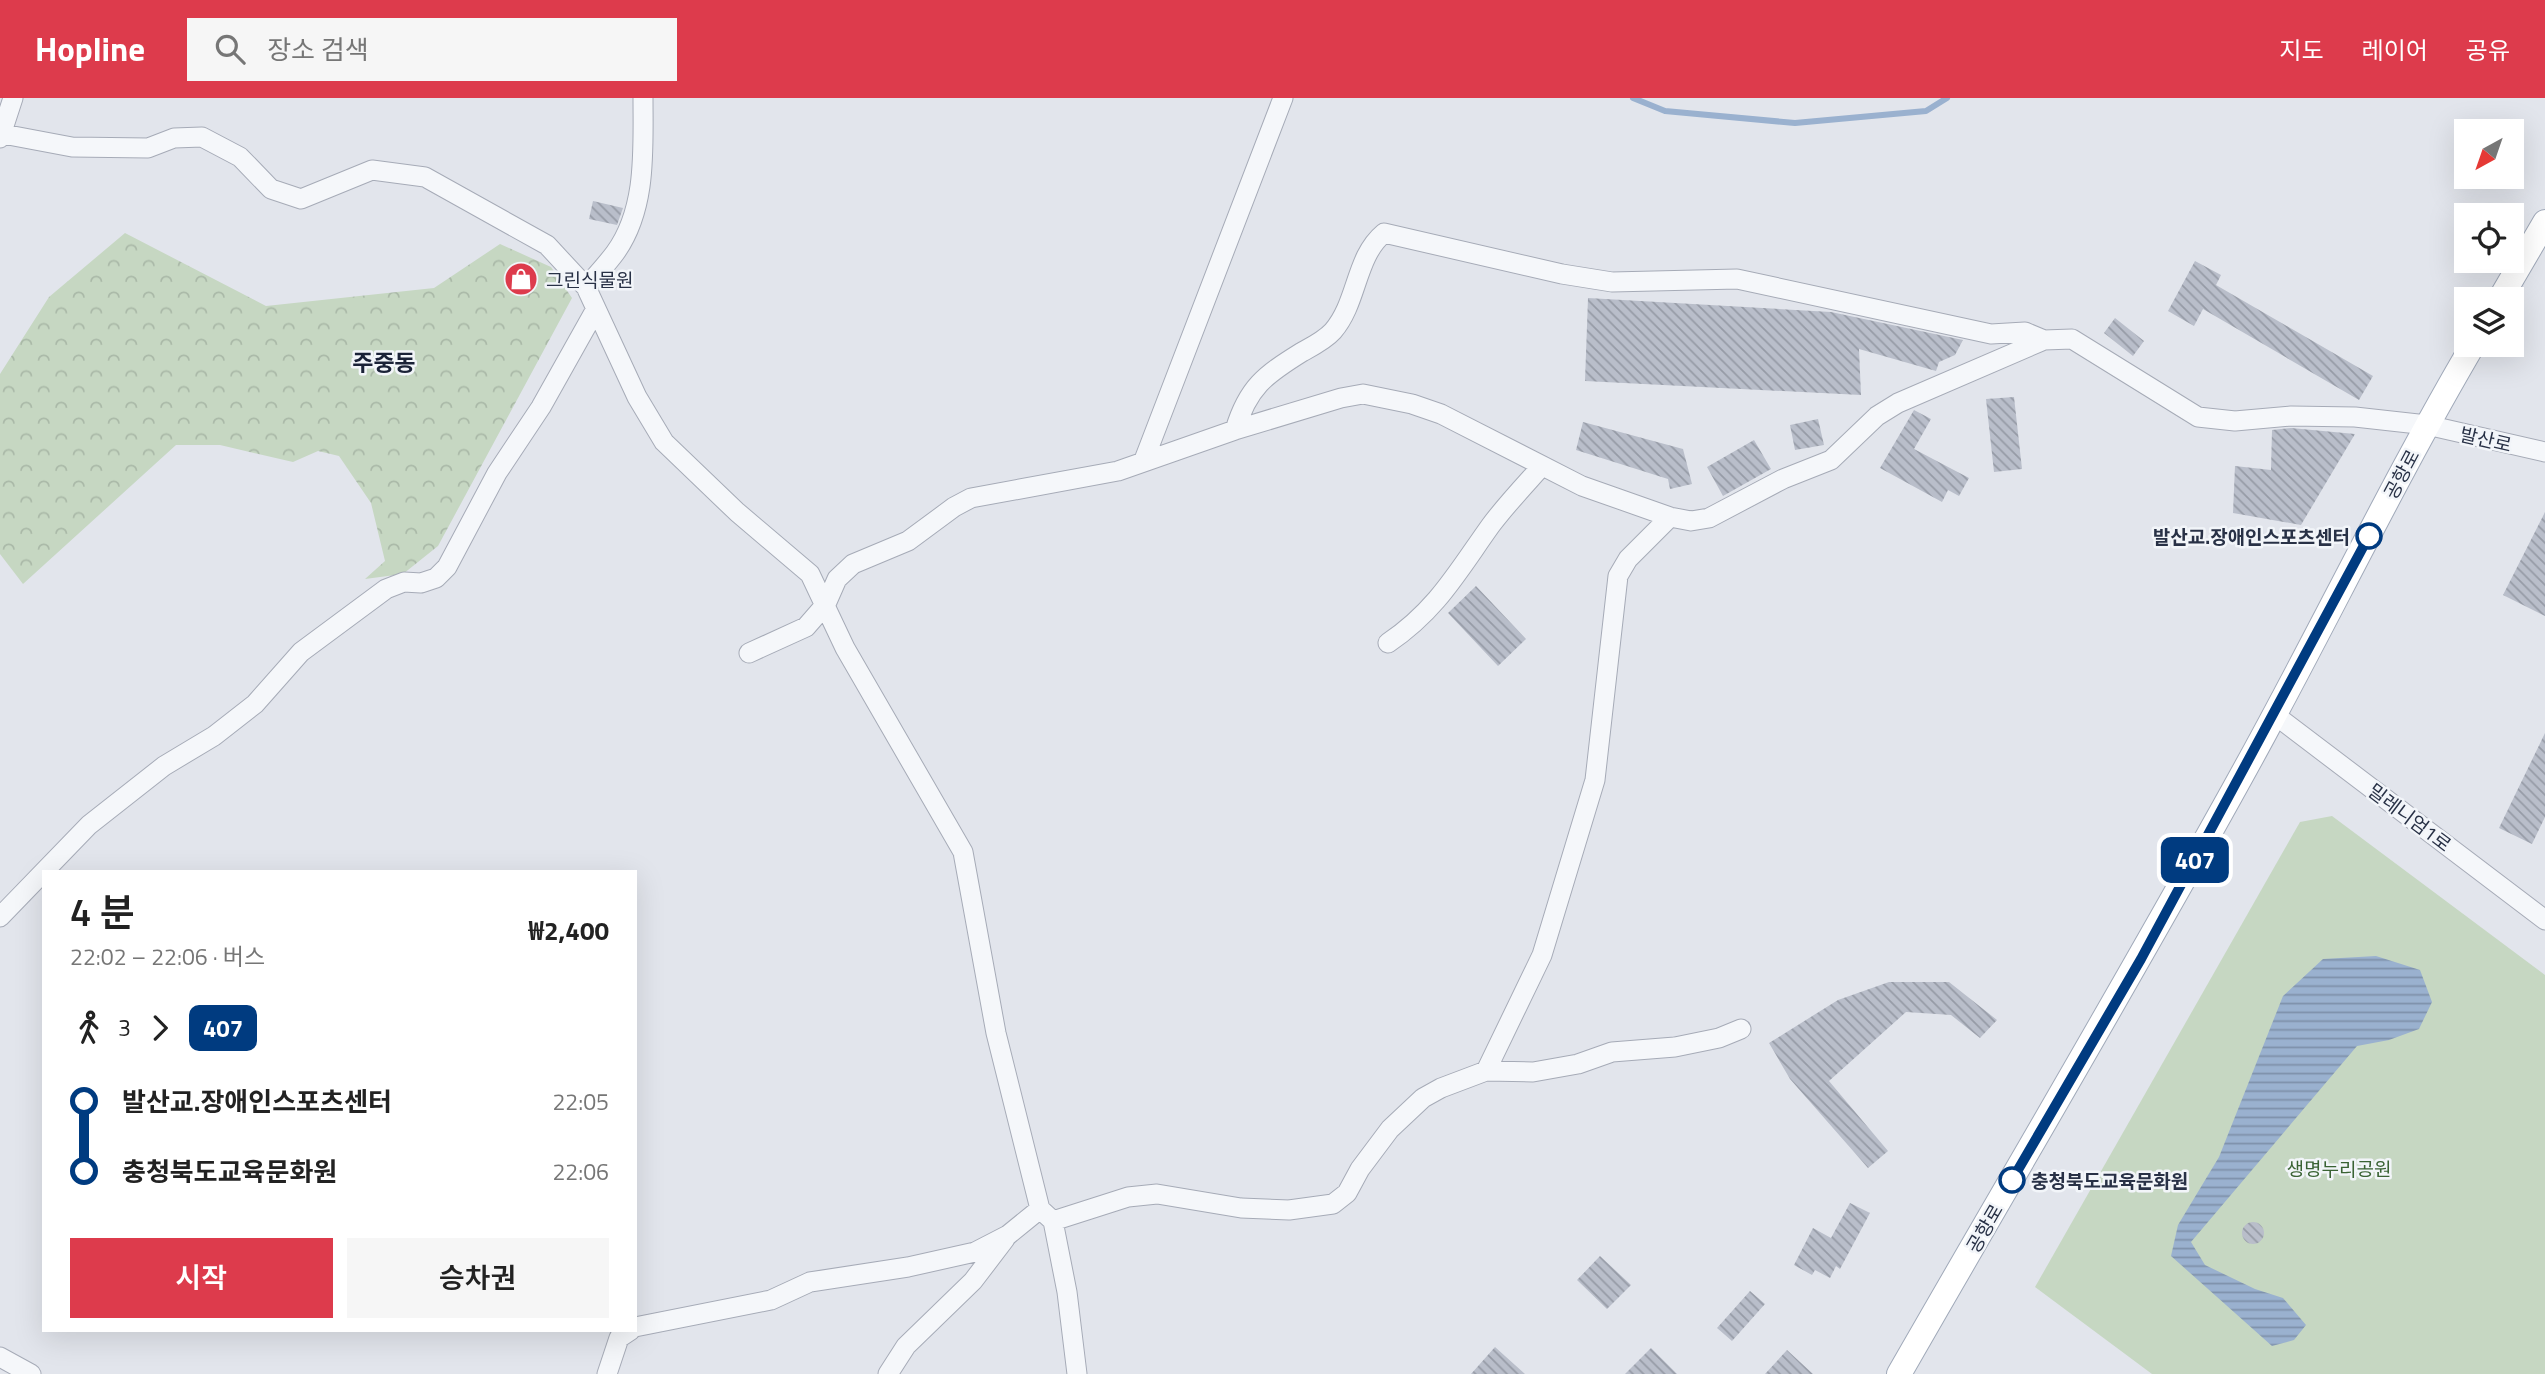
<!DOCTYPE html>
<html lang="ko">
<head>
<meta charset="utf-8">
<style>
  body { margin:0; font-family:"Titillium Web","Noto Sans KR",sans-serif; background:#f6f6f6; color:#222; height:100vh; display:flex; flex-direction:column; font-size:26px; white-space:nowrap }
  * { box-sizing:border-box; margin:0 }
  p { font-size:23px; color:#767676 }
  .icon { flex:none; width:38px; height:38px; fill:none; stroke:currentColor; stroke-width:2; stroke-linecap:round; stroke-linejoin:round }
  .map { position:relative; flex:1; overflow:hidden }
  .sheet { position:absolute; left:42px; top:772px; width:595px; height:462px; display:flex; flex-direction:column; background:#fff; border-radius:0px; box-shadow:0 7px 28px #0002 }
  .sheet>* { flex:none }
  .badge { padding:0 14px; border-radius:10px; font-size:24px; line-height:46px }
  .needle { width:46px; rotate:220deg }
  .tools { position:absolute; left:2454px; top:21px; display:grid; gap:14px }
  .tools a { display:grid; place-items:center; width:70px; height:70px; border-radius:0px; background:#fff; box-shadow:0 7px 28px #0002; font-size:35px }
  .map>.badge { position:absolute; translate:-50% -50%; box-shadow:0 0 0 4px #fff }
  .legs { display:flex; align-items:center; gap:10px; height:77px; padding:0 28px; font-size:23px }
  .legs p { margin-inline-start:auto }
  .summary { display:flex; align-items:center; justify-content:space-between; height:119px; padding:0 28px }
  h1 { font-size:38px; font-weight:600; line-height:52px }
  .primary-button { display:flex; gap:14px; margin-top:auto; padding:14px 28px }
  .primary-button a { flex:1; height:80px; border-radius:0px; background:#dd3b4c; color:#fff; font-size:28px; font-weight:600; line-height:80px; text-align:center }
  .primary-button a+a { background:#f6f6f6; color:#222 }
  ul { padding:0 28px; list-style:none }
  li { display:flex; align-items:center; gap:24px; height:70px; font-size:26px }
  li i { display:grid; place-items:center; width:10px; height:100%; margin:0 9px; background:currentColor }
  li i::after { content:''; width:18px; height:18px; margin:-9px; border:5px solid; border-radius:50%; background:#fff }
  li p { margin-inline-start:auto }
  li:first-child i { background:linear-gradient(#0000 50%,currentColor 0) }
  li:last-child i { background:linear-gradient(currentColor 50%,#0000 0) }
  header { display:flex; align-items:center; gap:42px; box-sizing:border-box; height:98px; padding:0 35px; background:#dd3b4c; color:#fff }
  header strong { font-size:33px }
  nav { display:flex; gap:38px; margin-inline-start:auto; font-size:24px }
  .search { width:490px; height:63px; background:#f6f6f6; display:flex; align-items:center; gap:18px; box-sizing:border-box; padding:0 24px; border-radius:0px; color:#767676; font-size:26px }
  .map>svg:first-child { display:block }
  .forest { fill:url(#forest-crowns) }
  .park { fill:#c6d7c2 }
  .water { fill:url(#water-rules) }
  .lines { fill:none; stroke-linecap:round; stroke-linejoin:round }
  .stream { stroke:#9ab1cf; stroke-width:6 }
  .building { fill:url(#building-back-hatch) }
  .minor-casing { stroke:#a6abb7; stroke-width:21 }
  .major-casing { stroke:#a0a9b9; stroke-width:26 }
  .minor { stroke:#f5f7fa; stroke-width:19 }
  .major { stroke:#fff; stroke-width:24 }
  .line-1-casing { stroke:#fff; stroke-width:16 }
  .line-1 { stroke:#003b80; stroke-width:10 }
  .stop-1-dot { fill:#fff; stroke:#003b80; stroke-width:3.5 }
  .labels { text-anchor:middle; dominant-baseline:central; stroke-width:5; stroke-linejoin:round; paint-order:stroke }
  .poi-label { font-size:19px; fill:#283146; stroke:#f2f5f9; text-anchor:start }
  .street-label { font-size:19px; fill:#283146; stroke:#f2f5f9 }
  .stop-label { font-size:19px; font-weight:bold; fill:#283146; stroke:#f2f5f9; text-anchor:end }
  .park-label { font-size:19px; fill:#3a6334; stroke:#f2f5f9 }
  .quarter-label { font-size:23px; font-weight:bold; fill:#1a2237; stroke:#f2f5f9 }
</style>
</head>
<body>
<header>
<strong>Hopline</strong>
<div class="search"><svg class="icon" aria-label="search" viewBox="0 0 24 24"><circle cx="10" cy="10" r="6"/><path d="M15 15l6 6"/></svg>장소 검색</div>
<nav><a>지도</a><a>레이어</a><a>공유</a></nav>
</header>
<div class="map">
<svg width="2545" height="1276" viewBox="0 0 2545 1276">
  <defs>
    <pattern id="forest-crowns" width="20" height="18" patternUnits="userSpaceOnUse" patternTransform="scale(1.75)"><rect width="20" height="18" fill="#c6d7c2"/><path d="M2 6a3 3 0 1 1 6 0M12 15a3 3 0 1 1 6 0" fill="none" stroke="#aab9a8"/></pattern>
    <pattern id="water-rules" width="6" height="5" patternUnits="userSpaceOnUse" patternTransform="scale(1.75)"><rect width="6" height="5" fill="#9ab1cf"/><path d="M0 2.5h6" fill="none" stroke="#7e91aa"/></pattern>
    <pattern id="building-back-hatch" width="6" height="6" patternUnits="userSpaceOnUse" patternTransform="scale(1.75)"><rect width="6" height="6" fill="#b9beca"/><path d="M-1 5l2 2M0 0l6 6M5-1l2 2" fill="none" stroke="#969ba6"/></pattern>
  </defs>
  <rect width="100%" height="100%" fill="#e2e5ec"/>
  <path class="forest" d="M125,135L266,208L434,190L500,146L551,169L572,200L438,448L403,476L365,481L385,463L371,405L339,358L318,353L293,364L220,347H176L23,486L0,456V276L49,199Z"/>
  <path class="park" d="M2332,718L2545,877V1276H2152L2035,1189L2300,724Z"/>
  <path class="water" d="M2376,858L2420,872L2432,904L2419,931L2389,942L2357,948L2191,1144L2205,1167L2255,1191L2283,1200L2306,1227L2294,1242L2272,1248L2171,1158L2178,1127L2219,1059L2283,898L2323,861Z"/>
  <g class="lines">
    <path class="stream" d="M1633,0L1665,13L1795,25L1926,13L1947,0"/>
  </g>
  <path class="building" d="M593,103L623,110L617,127L589,121Z
    M2195,163L2221,177L2216,187L2373,278L2359,302L2203,211L2194,228L2168,213Z
    M1588,200L1831,214L1963,242L1955,257L1939,264L1936,273L1859,251L1861,297L1585,283Z
    M2115,220L2144,243L2133,258L2104,235Z
    M2014,299L2022,371L1994,374L1986,301Z
    M1914,312L1931,321L1914,351L1969,380L1959,398L1948,392L1942,404L1880,370Z
    M1818,321L1824,347L1795,352L1790,327Z
    M1583,324L1683,351L1692,386L1670,391L1668,381L1576,352Z
    M2291,330L2355,336L2301,427L2233,415L2235,368L2271,372L2272,332Z
    M1754,342L1771,371L1723,398L1707,369Z
    M2545,414V518L2503,497Z
    M1476,488L1526,541L1498,568L1448,515Z
    M2545,635V719L2532,746L2499,730Z
    M1889,884H1949L1997,922L1980,940L1951,917L1906,914L1829,983L1888,1053L1868,1070L1790,981L1769,945L1838,902Z
    M1850,1105L1870,1115L1840,1171L1836,1168L1830,1180L1815,1172L1812,1177L1794,1167L1813,1130L1831,1140Z
    M2242 1135a11 11 0 1 1 22 0a11 11 0 1 1-22 0Z
    M1600,1158L1631,1187L1607,1211L1577,1182Z
    M1750,1193L1765,1206L1732,1243L1717,1230Z
    M1495,1249L1525,1276H1471Z
    M1651,1250L1677,1276H1625Z
    M1787,1252L1813,1276H1765Z"/>
  <g class="lines">
    <defs>
      <path id="minor" d="M3,36L72,49L148,50L174,40L202,39L240,59L271,91L301,101L372,72L425,79L547,147L586,189L637,299L664,344L737,414L810,476L845,550L963,754L996,935L1040,1111L1053,1123L1067,1194L1077,1276
        M0,40L13,0
        M586,189C596,178 606,167 615,155C647,111 643,52 643,0
        M1235,332C1248,289 1265,277 1302,254C1313,248 1325,242 1333,233C1358,204 1355,159 1384,135L1562,176L1612,184L1737,181L1991,236L2025,234L2044,242
        M1144,362L1283,0
        M1388,545C1437,512 1458,473 1491,427C1506,407 1524,388 1541,369
        M749,555L806,529L826,506L837,481L853,466L908,443L954,409L971,400L1118,373L1235,332L1341,300L1363,296L1412,306L1441,316L1582,388L1670,419L1691,423L1709,420L1783,381L1831,362L1877,318L1898,305L2044,242L2072,241L2198,319L2235,323L2291,318L2355,319L2427,327L2545,354
        M2275,617L2545,822
        M0,819L89,727L164,668L214,638L255,606L301,554L386,491L404,484L421,485L436,480L447,469L497,375L541,309L596,211
        M1486,973L1542,857L1595,682L1618,478L1628,461L1670,419
        M1053,1123L1128,1099L1157,1096L1241,1110L1289,1112L1333,1106L1347,1095L1360,1071L1390,1031L1423,1000L1441,990L1486,973L1533,974L1578,966L1612,954L1675,949L1719,940L1741,931
        M635,1229L771,1202L810,1184L908,1169L975,1154L1008,1137L1040,1111
        M0,1259L31,1276
        M607,1276L619,1240L631,1232
        M888,1276L906,1248L973,1183L1005,1141"/>
      <path id="major" d="M2500,201L2545,124
        M1899,1276C2016,1072 2136,870 2249,664C2325,526 2393,383 2473,247"/>
    </defs>
    <use href="#minor" class="minor-casing"/>
    <use href="#major" class="major-casing"/>
    <use href="#minor" class="minor"/>
    <use href="#major" class="major"/>
  </g>
  <g class="lines">
    <defs>
      <path id="line-1" d="M2012,1082L2141,861L2369,438"/>
    </defs>
    <use href="#line-1" class="line-1-casing"/>
    <use href="#line-1" class="line-1"/>
  </g>
  <defs>
    <symbol id="shop-disc" viewBox="-11 -11 22 22"><circle r="9.5" fill="#dd3b4c" stroke="#f2f5f9"/><path d="M-5-2.5h2.3a2.7 3.5 0 0 1 5.4 0H5L5.5 6h-11ZM-1.5-2.5h3a1.5 2.3 0 0 0-3 0Z" fill="#fff"/></symbol>
  </defs>
  <g fill-rule="evenodd">
    <use href="#shop-disc" x="502" y="162" width="38" height="38"/>
  </g>
  <g class="stop-1-dot">
    <circle cx="2369" cy="438" r="12"/>
    <circle cx="2012" cy="1082" r="12"/>
  </g>
  <g class="labels">
    <g class="poi-label">
      <text x="546" y="181">그린식물원</text>
    </g>
    <g class="street-label">
      <text transform="translate(2486 341) rotate(13)">발산로</text>
      <text transform="translate(2401 376) rotate(-62)">공항로</text>
      <text transform="translate(2410 719) rotate(37)">밀레니엄1로</text>
      <text transform="translate(1984 1130) rotate(-60)">공항로</text>
    </g>
    <g class="stop-label">
      <text x="2350" y="438">발산교.장애인스포츠센터</text>
      <text x="2031" y="1082" text-anchor="start">충청북도교육문화원</text>
    </g>
    <g class="park-label">
      <text x="2339" y="1070">생명누리공원</text>
    </g>
    <g class="quarter-label">
      <text x="384" y="264">주중동</text>
    </g>
  </g>
</svg>
<div class="tools">
<a><svg class="needle" viewBox="-14 -14 28 28"><path d="M0-13l5 13h-10z" fill="#e53935"/><path d="M0 13l5-13h-10z" fill="#767676"/></svg></a>
<a><svg class="icon" aria-label="locate" viewBox="0 0 24 24"><circle cx="12" cy="12" r="6"/><path d="M12 2v4M12 18v4M2 12h4M18 12h4"/></svg></a>
<a><svg class="icon" aria-label="layers" viewBox="0 0 24 24"><path d="M12 4l9 5-9 5-9-5zM3 14l9 5 9-5"/></svg></a>
</div>
<b class="badge" style="left:2195px;top:762px;background:#003b80;color:#fff">407</b>
<section class="sheet">
<div class="summary"><div><h1>4 분</h1><p>22:02 – 22:06 · 버스</p></div><b>₩2,400</b></div>
<div class="legs"><svg class="icon" aria-label="walk" viewBox="0 0 24 24"><circle cx="13" cy="4" r="2"/><path d="M13 8l-2 6 4 7M11 14l-3 7M7 12l3-4h3l4 4"/></svg>3<svg class="icon" aria-label="forward" viewBox="0 0 24 24"><path d="M9 5l7 7-7 7"/></svg><b class="badge" style="background:#003b80;color:#fff">407</b></div>
<ul>
<li><i style="color:#003b80"></i><b>발산교.장애인스포츠센터</b><p>22:05</p></li>
<li><i style="color:#003b80"></i><b>충청북도교육문화원</b><p>22:06</p></li>
</ul>
<div class="primary-button"><a>시작</a><a>승차권</a></div>
</section>
</div>
</body>
</html>
